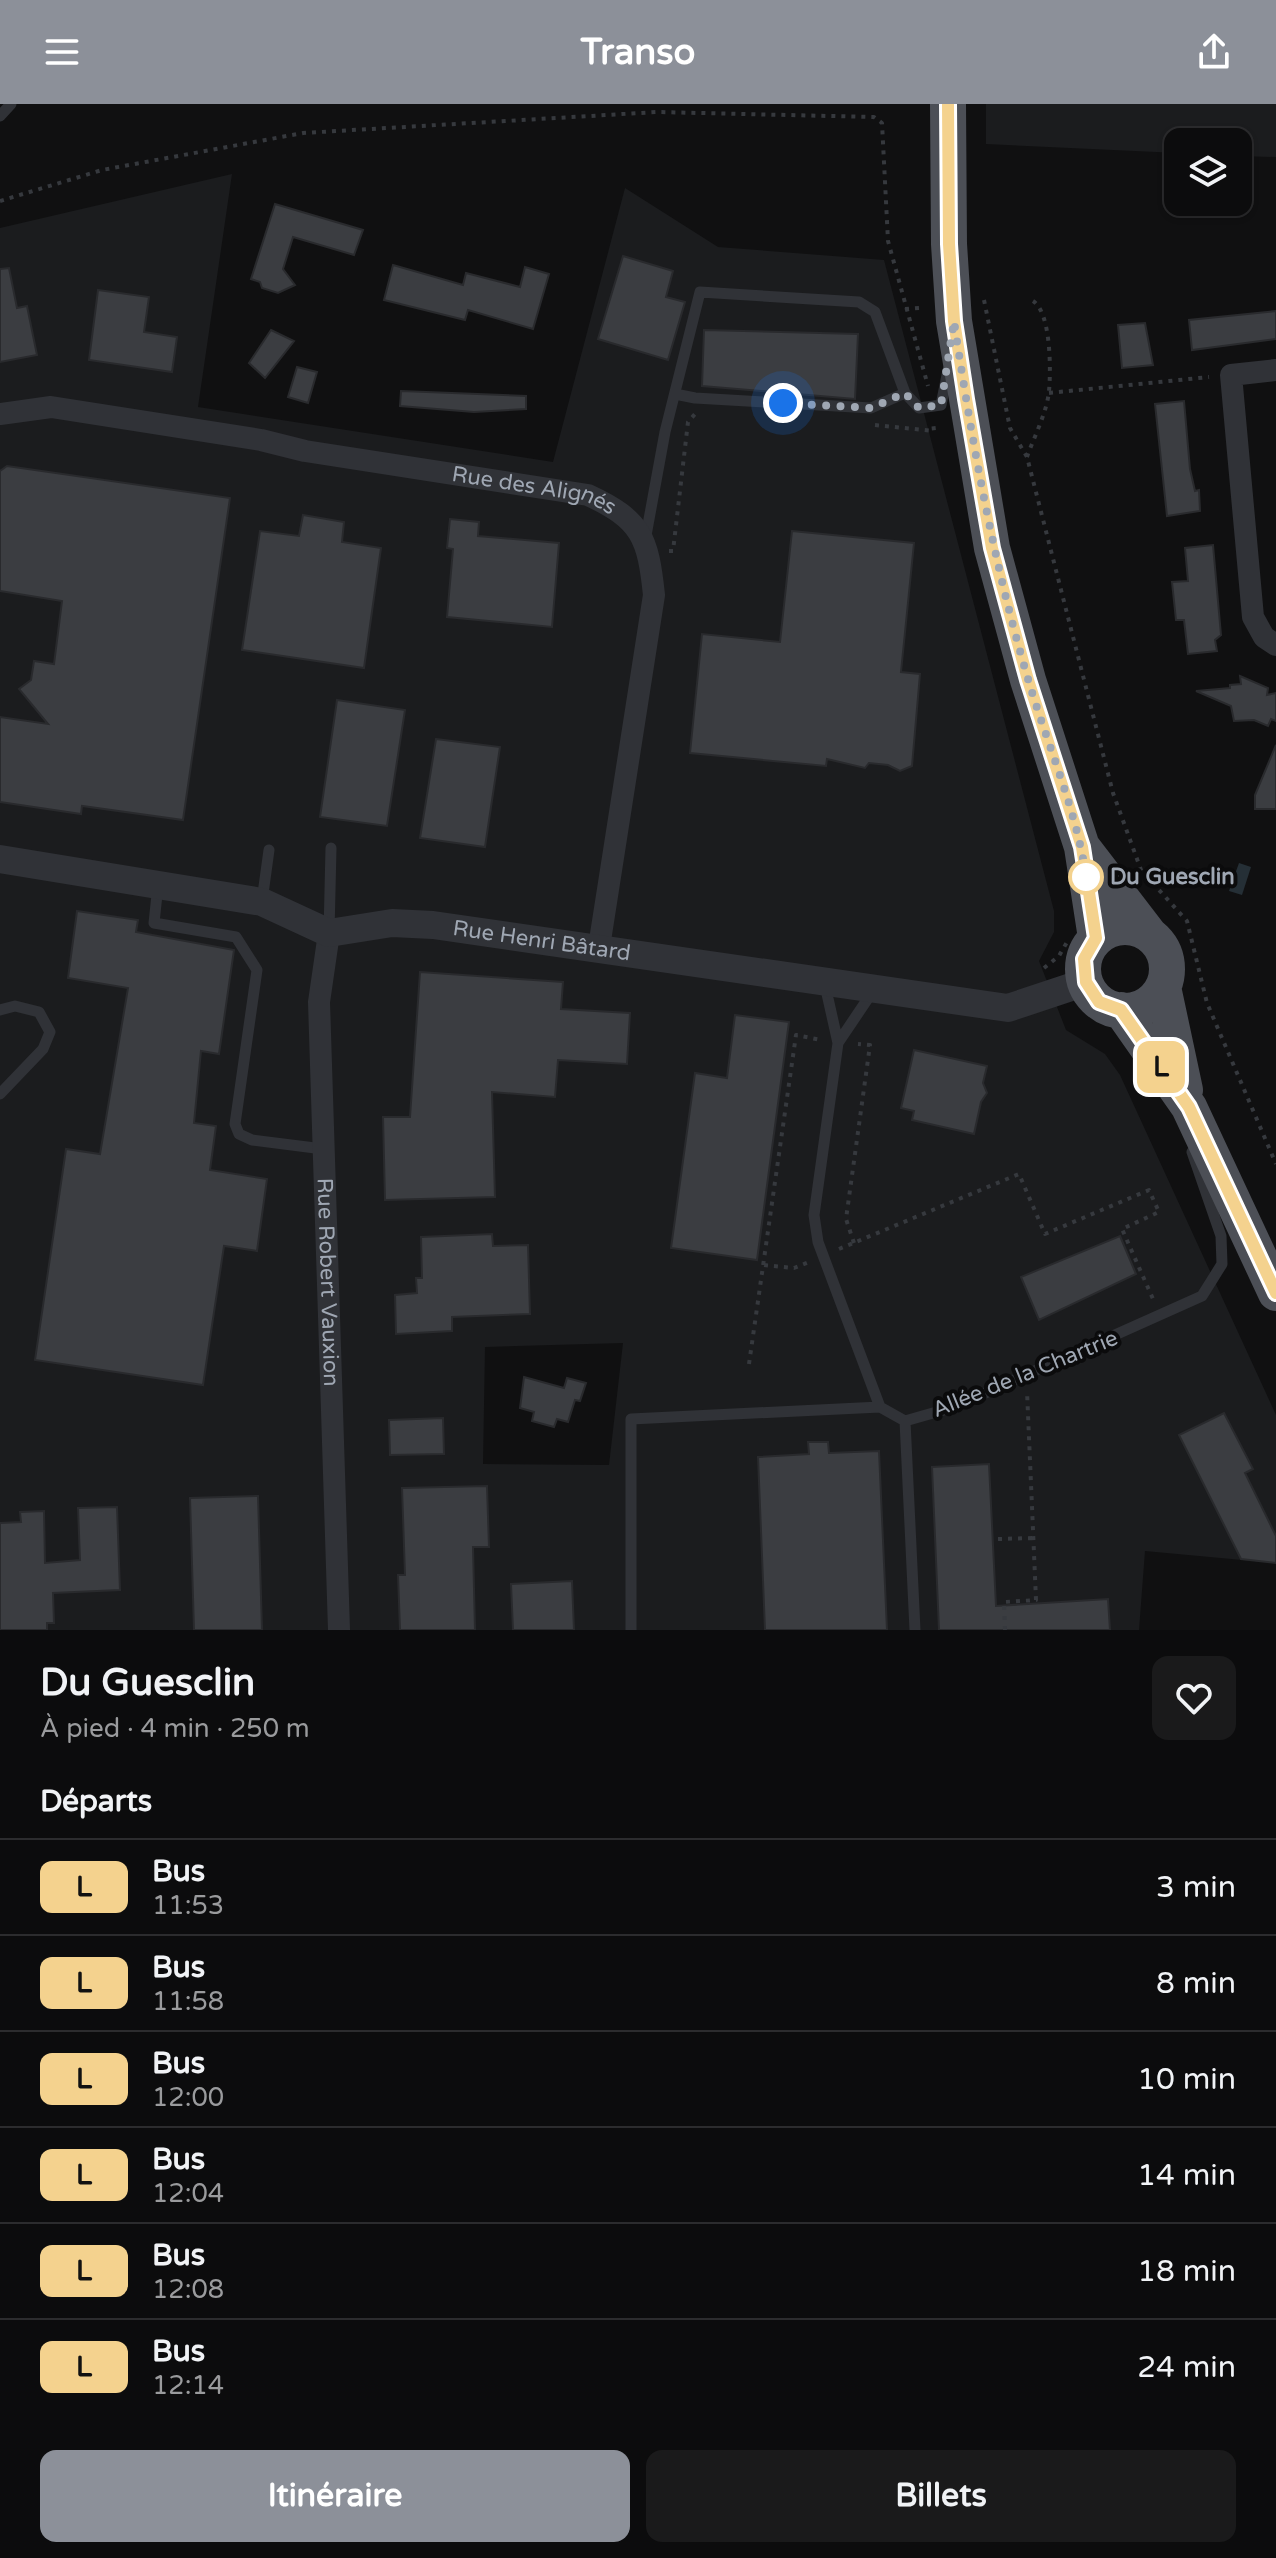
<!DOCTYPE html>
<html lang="fr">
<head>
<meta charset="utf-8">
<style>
  body { margin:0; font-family:"Varela Round",sans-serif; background:#1a1a1b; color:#f1f3f6; height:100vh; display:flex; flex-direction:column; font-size:30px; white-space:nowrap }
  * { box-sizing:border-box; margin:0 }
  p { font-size:26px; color:#9a9b9d }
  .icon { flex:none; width:44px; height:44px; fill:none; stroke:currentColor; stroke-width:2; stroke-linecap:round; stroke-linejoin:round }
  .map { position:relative; height:1526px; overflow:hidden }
  .panel { display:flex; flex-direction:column; background:#0c0c0d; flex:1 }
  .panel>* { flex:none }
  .badge { padding:0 16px; border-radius:12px; font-size:28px; line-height:52px }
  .tools { position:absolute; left:1164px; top:24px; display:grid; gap:16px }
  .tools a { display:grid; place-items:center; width:88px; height:88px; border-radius:16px; background:#0c0c0d; box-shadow:0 2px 6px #0004,0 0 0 2px #2c2c2e; font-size:40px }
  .you { position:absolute; width:40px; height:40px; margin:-20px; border:6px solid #fff; border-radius:50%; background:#1a73e8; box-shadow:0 0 0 12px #1a73e833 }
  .map>.badge { position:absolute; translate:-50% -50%; box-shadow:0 0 0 4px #fff }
  h2 { padding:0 40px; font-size:30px; line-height:72px }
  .round { display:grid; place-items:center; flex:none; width:84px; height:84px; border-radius:16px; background:#1a1a1b }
  .summary { display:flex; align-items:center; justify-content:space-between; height:136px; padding:0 40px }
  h1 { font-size:38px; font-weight:800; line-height:60px }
  .cta { display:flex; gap:16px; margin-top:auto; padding:16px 40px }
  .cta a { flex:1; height:92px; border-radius:16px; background:#8c9099; color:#fff; font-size:32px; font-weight:800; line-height:92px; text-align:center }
  .cta a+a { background:#1a1a1b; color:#f1f3f6 }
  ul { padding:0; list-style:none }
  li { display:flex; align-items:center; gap:24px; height:96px; padding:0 40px; border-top:2px solid #2c2c2e }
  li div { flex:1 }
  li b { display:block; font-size:30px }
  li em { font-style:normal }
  li .badge { min-width:88px; font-weight:700; text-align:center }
  header { display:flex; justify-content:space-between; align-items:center; height:104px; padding:0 40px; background:#8c9099; color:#fff; font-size:36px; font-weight:800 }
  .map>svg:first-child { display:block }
  .built { fill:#1b1c1e; fill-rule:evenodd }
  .water { fill:#252f36 }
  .building { fill:#3b3d41; stroke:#292a2d; stroke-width:2 }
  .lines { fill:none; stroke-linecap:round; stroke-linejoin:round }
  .path { stroke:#36393e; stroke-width:4; stroke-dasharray:4 6; stroke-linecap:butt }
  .service { stroke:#303237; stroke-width:11 }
  .minor { stroke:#303237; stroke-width:22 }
  .tertiary { stroke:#303237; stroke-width:28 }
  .primary { stroke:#4c4f56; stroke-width:36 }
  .line-casing { stroke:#fff; stroke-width:18 }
  .line { stroke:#f4d28e; stroke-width:12 }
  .walk { stroke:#9fa7b3; stroke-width:8; stroke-dasharray:0 14.4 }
  .stop-dot { fill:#fff; stroke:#f4d28e; stroke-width:4 }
  .labels { text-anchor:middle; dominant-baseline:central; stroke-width:8; stroke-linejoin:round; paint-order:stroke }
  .street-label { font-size:22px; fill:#9fa7b3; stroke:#0b0b0c }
  .stop-label { font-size:22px; font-weight:bold; fill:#9fa7b3; stroke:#0b0b0c; text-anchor:start }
</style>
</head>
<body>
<header><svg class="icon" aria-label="menu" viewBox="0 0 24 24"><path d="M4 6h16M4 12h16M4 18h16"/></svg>Transo<svg class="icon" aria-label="share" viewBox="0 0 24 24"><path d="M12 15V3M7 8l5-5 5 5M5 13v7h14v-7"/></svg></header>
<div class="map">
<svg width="1276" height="1526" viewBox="0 0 1276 1526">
  <rect width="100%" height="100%" fill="#101011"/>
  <path class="built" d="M986,0H1276V53L1238,52V38H1178V49L986,40Z
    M232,70L198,303L553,358L625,84L718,143L884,156L1054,807V828L1039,857L1066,926L1105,950L1120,971L1276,1311V1459L1145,1447L1139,1526H0V124ZM623,1239L609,1361L483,1360L485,1243Z"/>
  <path class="water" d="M1239,759L1251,763L1242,791L1229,787Z"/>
  <path class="building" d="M275,100L363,126L354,151L293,133L283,165L295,181L278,189L262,184L260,178L251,175Z
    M623,152L673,167L666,193L685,198L668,256L598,235Z
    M393,161L463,181L466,169L520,183L525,163L549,170L533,225L468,206L465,216L384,196Z
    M9,164L17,204L27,202L37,251L0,258V165Z
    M98,186L149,193L144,228L177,233L172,268L89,256Z
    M1276,207V235L1192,246L1189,216Z
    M1145,219L1153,261L1122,264L1118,221Z
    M271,226L294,237L265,274L249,259Z
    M704,226L858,230L855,295L702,282Z
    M297,263L317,268L308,299L288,293Z
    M401,287L526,292V305L474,308L400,302Z
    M1184,297L1190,365L1195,387L1199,386L1200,407L1167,412L1155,300Z
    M7,362L230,394L183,716L82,702L81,710L0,698V613L48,620L19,585L31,576L34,557L54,560L62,497L0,487V367Z
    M303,411L344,418L342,438L381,444L364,564L242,546L260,427L299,432Z
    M450,415L479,418L478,432L559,439L552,523L447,513L453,445L447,444Z
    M792,427L914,439L901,568L920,570L912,662L900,667L888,661L869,659L865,664L827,655L826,662L690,649L702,530L780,538Z
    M1213,441L1221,531L1215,536L1217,547L1188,550L1184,516H1176L1172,478L1188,477L1185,444Z
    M1240,572L1268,584L1267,591L1276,589V617L1271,615L1268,622L1254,616L1234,617L1231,602L1196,587L1230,584V581L1241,580Z
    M337,596L405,606L387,722L320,713Z
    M436,635L500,643L485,743L420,734Z
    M1276,641V705H1255V691Z
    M77,807L138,816L136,828L234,846L219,950L201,947L194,1019L216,1022L210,1066L267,1075L257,1147L224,1142L203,1281L35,1256L66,1045L100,1050L128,884L68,874Z
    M420,868L563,878L561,905L630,909L627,960L558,956L555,993L492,988L495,1093L385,1096L383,1013H410Z
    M735,911L789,918L757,1156L671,1144L695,969L727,974Z
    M914,946L987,962L983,979L987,989L981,998L974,1030L912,1016L914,1007L901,1004Z
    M492,1130L493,1142L528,1141L530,1210L452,1213V1227L396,1230L395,1191L417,1189L416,1174H422L421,1133Z
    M1120,1132L1136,1170L1039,1216L1021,1173Z
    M524,1273L564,1284L567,1274L586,1279L580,1297L575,1296L568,1318L557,1315L554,1323L532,1317L534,1308L520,1304Z
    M1224,1309L1253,1365L1245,1369L1276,1432V1459L1241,1455L1179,1331Z
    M443,1314L444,1350L390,1351L389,1316Z
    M808,1338H828L829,1349L879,1347L887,1526H765L758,1353L809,1350Z
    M989,1360L996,1502L1108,1495L1110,1526H939L932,1363Z
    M487,1382L489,1443H473L475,1526H400L398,1471H405L402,1384Z
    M258,1392L262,1526H194L190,1394Z
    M117,1403L120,1486L53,1489L54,1519H47V1526H0V1419L21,1418L20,1408L44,1407L45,1459L80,1456L78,1404Z
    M572,1477L574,1526H513L511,1480Z"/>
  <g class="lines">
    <path class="path" d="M0,97L102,66L303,29L657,8L874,13L882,19L888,137L928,282
      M984,196L1010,324L1027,353L1113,689L1141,766L1187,817L1207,899L1276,1060
      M905,205L920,204
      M1049,289L1209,273
      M875,321L934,327L933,318
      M1027,353C1034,333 1047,308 1049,287C1051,266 1051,208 1033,197
      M669,447H673L688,318L695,310
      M1044,864L1059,852L1067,838
      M854,1139L846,1115L870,941L858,940
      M839,1145L1019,1070L1045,1130L1149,1086L1159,1108L1122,1125L1153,1195
      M764,1161L794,1164L809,1158
      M749,1260L796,931L821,936
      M998,1435L1033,1434
      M1005,1526L1004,1498L1036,1496L1027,1287"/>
    <path class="service" d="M0,12L11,0
      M675,290L695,294L871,304L905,289
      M645,437L665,328L700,188L859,198L875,208L905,289L919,304L941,301L948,266
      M158,781L154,819L236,833L257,866L235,1020L239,1030L252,1036L323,1045
      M262,797L269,746
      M329,829L331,744
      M825,881L838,939
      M873,887L838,939L814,1111L818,1138L880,1303L905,1317L954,1303L1202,1192L1222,1160L1221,1132L1192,1048
      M0,906L15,902L39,908L50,928L43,945L0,990
      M905,1317L915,1526
      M631,1526V1315L880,1303"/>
    <g class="minor">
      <path d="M1276,266L1231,271L1253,513L1264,533L1276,541"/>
      <path id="s1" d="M0,310L51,303L261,336L305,347L588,391C642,416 648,434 654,491L599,843"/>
      <path id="s2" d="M329,829L319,898L339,1526"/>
    </g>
    <path class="tertiary" id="s3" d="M0,755L262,798L329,829L392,819L433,821L1008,904L1086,878"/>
    <path class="primary" d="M948,0L949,140L954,217L992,444L1028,576L1082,743L1096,834
      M1083,744L1149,830
      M1083 865a42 42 0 1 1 84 0a42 42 0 1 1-84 0Z
      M1163,883L1185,986
      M1121,906L1189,1003L1276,1189"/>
  </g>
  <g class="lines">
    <defs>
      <path id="line" d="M948,0L949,140L954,217L966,295L992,444L1028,576L1082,743L1096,834L1084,855L1086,878L1099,898L1121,906L1189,1003L1276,1189"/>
    </defs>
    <use href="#line" class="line-casing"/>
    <use href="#line" class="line"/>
    <path class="walk" d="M783,299L871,304L905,289L919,304L941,301L954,217C972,338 993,457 1028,575C1048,643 1078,709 1087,779L1086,773"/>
  </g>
  <circle class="stop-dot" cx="1086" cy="773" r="16"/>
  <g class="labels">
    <g class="street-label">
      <text stroke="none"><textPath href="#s1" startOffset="542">Rue des Alignés</textPath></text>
      <text stroke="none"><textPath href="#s3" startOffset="554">Rue Henri Bâtard</textPath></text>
      <text stroke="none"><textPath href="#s2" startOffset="350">Rue Robert Vauxion</textPath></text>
      <text transform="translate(1025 1270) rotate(-22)">Allée de la Chartrie</text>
    </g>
    <g class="stop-label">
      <text x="1110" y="773">Du Guesclin</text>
    </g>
  </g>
</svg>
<div class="tools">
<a><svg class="icon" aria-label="layers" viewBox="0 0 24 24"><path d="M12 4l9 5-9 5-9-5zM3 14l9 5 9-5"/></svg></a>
</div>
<div class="you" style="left:783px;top:299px"></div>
<b class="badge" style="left:1161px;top:963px;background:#f4d28e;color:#111">L</b>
</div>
<section class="panel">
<div class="summary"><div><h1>Du Guesclin</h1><p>À pied · 4 min · 250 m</p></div><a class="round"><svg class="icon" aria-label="heart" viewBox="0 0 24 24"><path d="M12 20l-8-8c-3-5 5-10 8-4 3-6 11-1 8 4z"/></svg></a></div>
<h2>Départs</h2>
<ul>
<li><span class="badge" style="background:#f4d28e;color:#111">L</span><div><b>Bus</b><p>11:53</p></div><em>3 min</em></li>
<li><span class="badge" style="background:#f4d28e;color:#111">L</span><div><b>Bus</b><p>11:58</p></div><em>8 min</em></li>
<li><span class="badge" style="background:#f4d28e;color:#111">L</span><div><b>Bus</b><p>12:00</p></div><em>10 min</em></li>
<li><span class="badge" style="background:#f4d28e;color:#111">L</span><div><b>Bus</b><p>12:04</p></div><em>14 min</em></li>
<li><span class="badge" style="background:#f4d28e;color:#111">L</span><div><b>Bus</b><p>12:08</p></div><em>18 min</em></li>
<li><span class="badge" style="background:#f4d28e;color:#111">L</span><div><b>Bus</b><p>12:14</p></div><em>24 min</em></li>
</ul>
<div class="cta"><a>Itinéraire</a><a>Billets</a></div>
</section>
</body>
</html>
